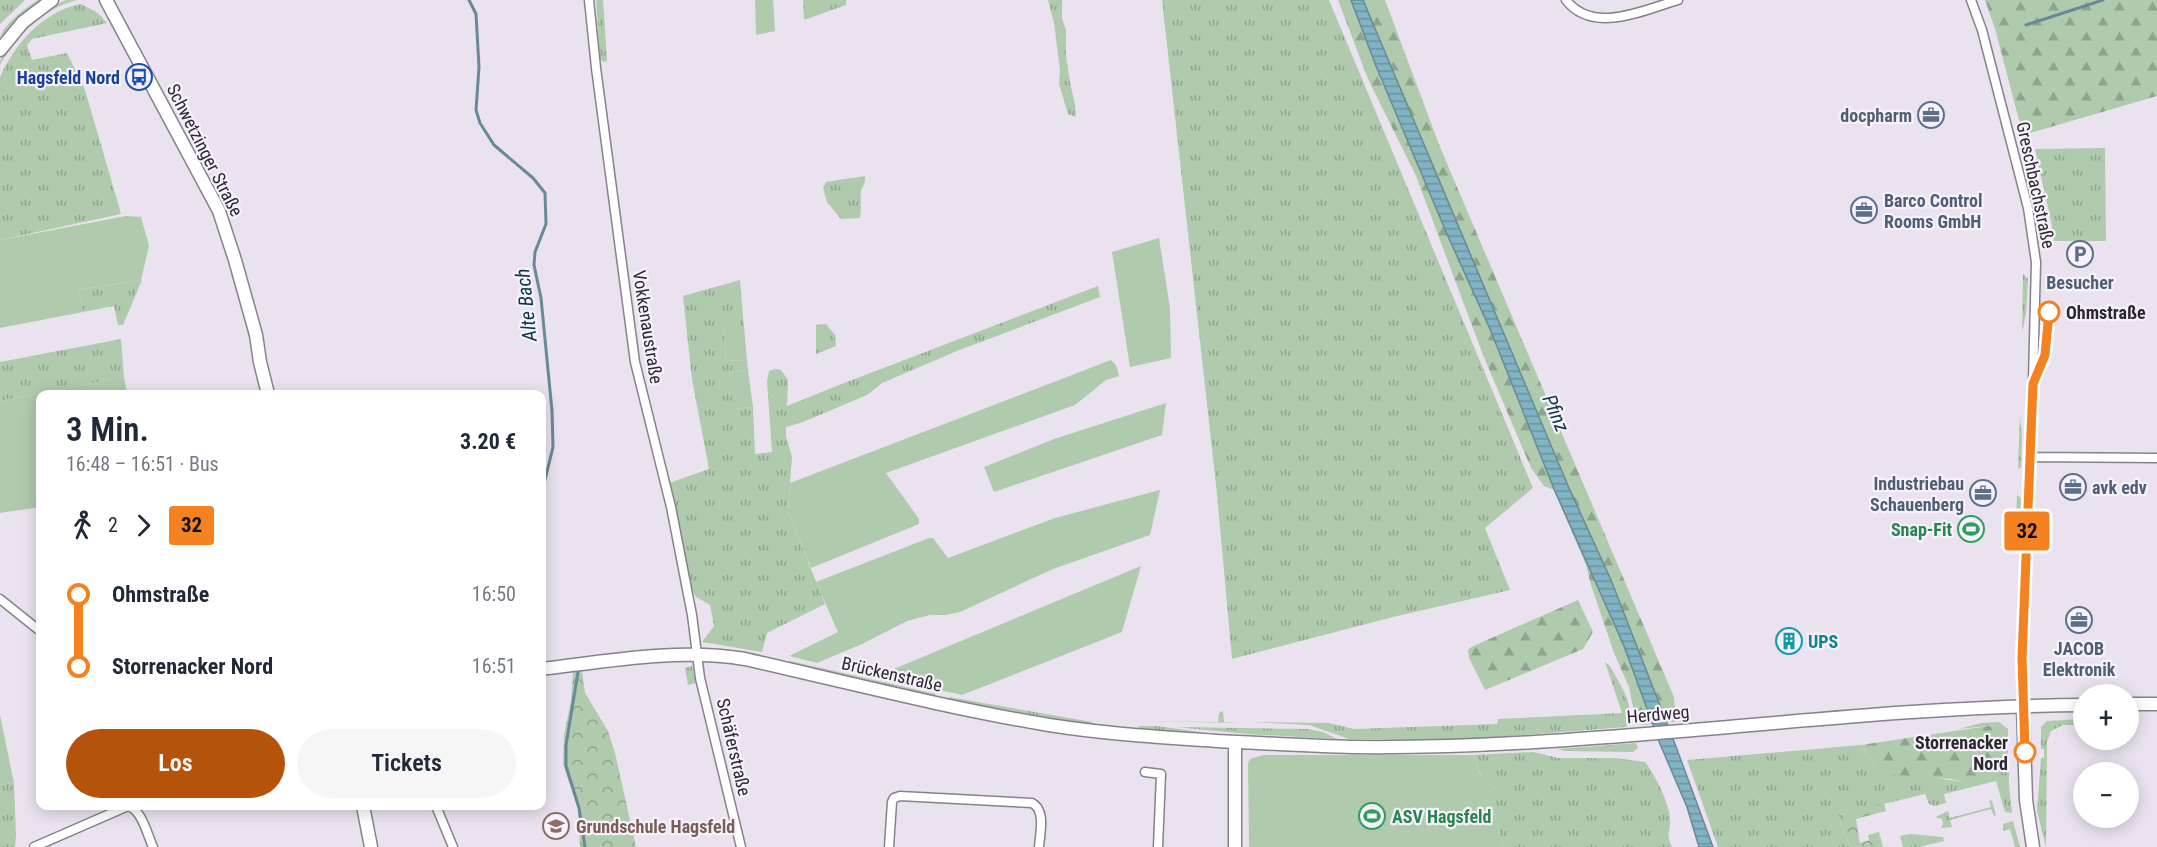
<!DOCTYPE html>
<html lang="de">
<head>
<meta charset="utf-8">
<style>
  body { margin:0; font-family:"Roboto Condensed",sans-serif; background:#f6f6f7; color:#1f2937; height:100vh; display:flex; flex-direction:column; font-size:22px; white-space:nowrap }
  * { box-sizing:border-box; margin:0 }
  p { font-size:20px; color:#747a83 }
  .icon { flex:none; width:33px; height:33px; fill:none; stroke:currentColor; stroke-width:2; stroke-linecap:round; stroke-linejoin:round }
  .map { position:relative; flex:1; overflow:hidden }
  .drawer { position:absolute; left:36px; top:390px; width:510px; height:420px; display:flex; flex-direction:column; background:#fff; border-radius:12px; box-shadow:0 3px 15px #0003 }
  .drawer>* { flex:none }
  .badge { padding:0 12px; border-radius:4px; font-size:21px; line-height:39px }
  .fabs { position:absolute; left:2073px; top:684px; display:grid; gap:12px }
  .fabs a { display:grid; place-items:center; width:66px; height:66px; border-radius:50%; background:#fff; box-shadow:0 3px 15px #0003; font-size:30px }
  .map>.badge { position:absolute; translate:-50% -50%; box-shadow:0 0 0 3px #fff }
  .legs { display:flex; align-items:center; gap:9px; height:66px; padding:0 30px; font-size:20px }
  .legs p { margin-inline-start:auto }
  .head { display:flex; align-items:center; justify-content:space-between; height:102px; padding:0 30px }
  h1 { font-size:33px; font-weight:600; line-height:45px }
  .action { display:flex; gap:12px; margin-top:auto; padding:12px 30px }
  .action a { flex:1; height:69px; border-radius:36px; background:#b45309; color:#fff; font-size:24px; font-weight:600; line-height:69px; text-align:center }
  .action a+a { background:#f6f6f7; color:#1f2937 }
  ul { padding:0 30px; list-style:none }
  li { display:flex; align-items:center; gap:21px; height:72px; font-size:22px }
  li i { display:grid; place-items:center; width:9px; height:100%; margin:0 8px; background:currentColor }
  li i::after { content:''; width:15px; height:15px; margin:-8px; border:4px solid; border-radius:50%; background:#fff }
  li p { margin-inline-start:auto }
  li:first-child i { background:linear-gradient(#0000 50%,currentColor 0) }
  li:last-child i { background:linear-gradient(currentColor 50%,#0000 0) }
  .map>svg:first-child { display:block }
  .grass { fill:url(#grass-tufts) }
  .forest { fill:url(#forest-firs) }
  .park { fill:url(#park-crowns) }
  .garden { fill:#afcaac }
  .water { fill:url(#water-rules); stroke:#688a96; stroke-width:1.5 }
  .lines { fill:none; stroke-linecap:round; stroke-linejoin:round }
  .stream { stroke:#688a96; stroke-width:3 }
  .street-casing { stroke:#86818b; stroke-width:11 }
  .secondary-casing { stroke:#86818b; stroke-width:15 }
  .street { stroke:#fff; stroke-width:8 }
  .secondary { stroke:#fff; stroke-width:12 }
  .line-1-casing { stroke:#fff; stroke-width:14 }
  .line-1 { stroke:#f58220; stroke-width:9 }
  .stop-1-dot { fill:#fff; stroke:#f58220; stroke-width:3 }
  .labels { text-anchor:middle; dominant-baseline:central; stroke-width:4.5; stroke-linejoin:round; paint-order:stroke }
  .transit-label { font-size:18px; font-weight:bold; fill:#164399; stroke:#f7f1fc; text-anchor:end }
  .service-label { font-size:18px; font-weight:bold; fill:#4e5e75; stroke:#f7f1fc; text-anchor:end }
  .street-label { font-size:18px; fill:#2b292d; stroke:#f7f1fc }
  .stop-label { font-size:18px; font-weight:bold; fill:#2b292d; stroke:#f7f1fc; text-anchor:start }
  .leisure-label { font-size:18px; font-weight:bold; fill:#27864d; stroke:#f7f1fc; text-anchor:end }
  .culture-label { font-size:18px; font-weight:bold; fill:#0d838f; stroke:#f7f1fc; text-anchor:start }
  .education-label { font-size:18px; font-weight:bold; fill:#785e54; stroke:#f7f1fc; text-anchor:start }
  .water-label { font-size:20px; font-style:italic; fill:#093844; stroke:#f7f1fc }
</style>
</head>
<body>
<div class="map">
<svg width="2157" height="847" viewBox="0 0 2157 847">
  <defs>
    <pattern id="grass-tufts" width="24" height="20" patternUnits="userSpaceOnUse" patternTransform="scale(1.5)"><rect width="24" height="20" fill="#afcaac"/><path d="M3 7l-1-3M5 7V3M7 7l1-3M15 17l-1-3M17 17v-4M19 17l1-3" fill="none" stroke="#8fa48c"/></pattern>
    <pattern id="forest-firs" width="22" height="20" patternUnits="userSpaceOnUse" patternTransform="scale(1.5)"><rect width="22" height="20" fill="#afcaac"/><path d="M5 1l3.5 6h-7zM16 11l3.5 6h-7z" fill="#8fa48c"/></pattern>
    <pattern id="park-crowns" width="20" height="18" patternUnits="userSpaceOnUse" patternTransform="scale(1.5)"><rect width="20" height="18" fill="#afcaac"/><path d="M2 6a3 3 0 1 1 6 0M12 15a3 3 0 1 1 6 0" fill="none" stroke="#8fa48c"/></pattern>
    <pattern id="water-rules" width="6" height="5" patternUnits="userSpaceOnUse" patternTransform="scale(1.5)"><rect width="6" height="5" fill="#82b3c3"/><path d="M0 2.5h6" fill="none" stroke="#6b929f"/></pattern>
  </defs>
  <rect width="100%" height="100%" fill="#eae3ef"/>
  <path class="grass" d="M0,0H25L0,24Z
    M38,0H43L23,15L0,38C4,23 26,8 38,0Z
    M66,0H77C43,8 17,36 0,65C0,44 47,8 66,0Z
    M596,0H603L607,61L604,62L600,59Z
    M803,0H846V5L804,20Z
    M1048,0H1062V18L1066,30V55L1070,83L1075,104L1076,117L1068,114L1059,84L1060,70L1054,23Z
    M1162,0H1329L1533,488L1485,528L1510,590L1393,617L1232,659L1217,494Z
    M81,4L98,13L107,23L32,39L27,45L32,60L67,53L85,90L121,214L0,240V77C15,44 43,11 81,4Z
    M2105,148L2106,241H2054L2051,221L2035,149Z
    M865,176C866,184 863,184 861,191C860,199 862,207 860,218L841,219L827,202L823,188L826,182Z
    M2023,274L2028,279L2026,313L2022,333Z
    M142,280L123,325H118L114,306L83,312L78,290Z
    M740,280L744,327L724,329L726,361L747,360L748,370L729,373L734,409L753,407L755,454L772,452L767,381L769,371L775,369L781,370L788,380L787,406L839,385L1098,286L1100,297L957,351L882,383L867,395L803,422L786,427V436L792,457L788,511L825,604L767,633L762,652L702,642L714,626L710,605L696,597L692,590L669,483L709,469L692,379L683,296Z
    M826,324L835,335L836,346L816,354V325Z
    M121,339L124,377L0,401V362Z
    M2020,415L2022,436L2021,467L2018,469Z
    M2017,495L2021,498L2020,543L2015,546Z
    M790,661L936,694L935,696L788,663Z
    M1605,662L1610,666C1619,683 1638,708 1626,727L1498,737L1419,740L1349,739L1309,725L1250,722L1329,723L1354,729L1497,724L1498,719L1622,713Z
    M692,666L696,683L688,685L685,668Z
    M949,697L1092,722L1093,725L1033,716L949,699Z
    M1223,711L1224,722L1242,723L1138,721L1218,722L1219,713Z
    M2083,719V725H2063L2051,731L2047,742L2046,847L2037,811L2041,758H2044V749H2041V727L2047,721Z
    M1999,722L2008,729V741H2005V749L2008,750L2009,784L2012,813L2005,812L1996,781L1944,794L1946,803L1935,806L1929,804L1925,794L1838,815L1850,847H1718L1687,760L1861,745L1877,769L1963,782L1995,725L1959,729L1981,723Z
    M1139,726H1157L1200,732L1145,731L1138,730Z
    M1176,727L1308,729L1323,732L1337,739L1247,734Z
    M1636,743L1638,748L1633,752L1565,751L1557,749Z
    M1533,752L1558,758H1616L1645,762C1655,775 1669,802 1670,819C1671,832 1665,833 1672,847H1503L1487,786L1479,771L1474,755Z
    M14,783L16,835L15,847H0V785Z
    M1989,800L1992,801L1996,815L1994,816L1991,809L1950,820L1952,827L1941,828L1943,824L1942,819L1935,817L1948,811L1950,818L1991,807Z
    M2013,821L2020,847H2015L2010,829L2003,831V824Z
    M1910,834L1943,837L1944,841L1919,847H1903L1900,836Z"/>
  <path class="forest" d="M1338,0H1385L1440,147L1674,697L1675,709L1681,719V721L1642,725L1636,722L1629,687L1614,653L1591,585L1586,565L1554,490L1544,486L1531,468L1483,355L1416,176L1368,79Z
    M1985,0H2157V96L2023,135L1995,29Z
    M1578,600L1593,632L1583,649L1485,690L1469,658L1468,650L1471,647Z
    M1995,725L2000,729L2003,772L1963,782L1951,779L1896,775L1877,769L1861,745Z"/>
  <path class="park" d="M582,671L585,693L608,731L615,753L636,847H580L578,809L563,764L564,735L571,701L573,672Z
    M1884,803L1886,811L1856,819L1860,843L1869,840L1868,835L1879,832L1883,847H1850L1838,815Z"/>
  <path class="garden" d="M755,0H773L775,31L756,35Z
    M126,216L141,217L149,246L141,280L78,290L83,312L0,328V240Z
    M1159,238L1170,308L1171,358L1130,367L1112,252Z
    M744,327L747,360L726,361L724,328Z
    M1111,360L1116,365L1119,376L1106,380L1075,405L886,473L919,519V524L811,568L788,511L790,483Z
    M748,370L753,407L733,409L729,373Z
    M124,377L127,394H40V507L0,513V401Z
    M1166,403L1162,435L994,492L984,467L1054,439Z
    M1160,490L1150,535L1053,569L960,612L945,615H930L907,621L862,644L817,663L789,656L838,632L816,582L929,538H933L948,558L1055,518Z
    M1141,566L1122,632L962,695L877,676Z
    M0,715L14,783L0,785Z
    M1263,755H1474L1479,772L1487,785L1503,847H1249L1248,763L1250,759Z"/>
  <path class="water" d="M1351,0H1363L1569,488L1611,580L1675,744L1713,847H1699L1687,807L1660,744L1624,646L1554,489L1490,329L1447,234L1376,66Z"/>
  <g class="lines">
    <path class="stream" d="M469,0L476,14L479,67L476,110L480,123L494,145L533,178L545,193L546,224L535,252L534,265L541,298L552,411L553,447L542,492
      M2026,25L2103,0
      M578,672L566,745V766L579,808L585,847"/>
    <defs>
      <path id="street" d="M589,0L596,68L635,362L671,507L692,615L700,678L741,847
        M1566,0C1593,35 1644,10 1678,0
        M1971,0L1982,30L2028,208L2036,262L2031,457L2024,598L2023,706
        M2031,457L2157,458
        M0,599L40,631
        M1145,772L1161,774L1158,847
        M436,806L453,847
        M34,847L128,806C142,810 147,834 153,847
        M889,847L892,802L894,798L900,796L1032,803C1046,810 1040,833 1039,847"/>
      <path id="secondary" d="M106,0L219,211L235,260L256,335L260,362L268,394
        M0,50L23,22L52,0
        M542,669C608,661 678,648 745,659C846,682 947,708 1049,725C1106,734 1161,737 1218,741C1263,743 1308,746 1353,747C1597,750 1840,707 2084,705
        M2128,704H2157
        M2023,706L2026,800L2033,847
        M1235,742V847
        M363,806L371,847"/>
    </defs>
    <use href="#street" class="street-casing"/>
    <use href="#secondary" class="secondary-casing"/>
    <use href="#street" class="street"/>
    <use href="#secondary" class="secondary"/>
  </g>
  <g class="lines">
    <defs>
      <path id="line-1" d="M2025,752L2022,658L2033,384L2045,355L2049,312"/>
    </defs>
    <use href="#line-1" class="line-1-casing"/>
    <use href="#line-1" class="line-1"/>
  </g>
  <defs>
    <symbol id="bus-ring" viewBox="-11 -11 22 22"><circle r="9.5" fill="#f7f1fc" stroke="#1a4fb4" stroke-width="1.5"/><path d="M-5-6H5V4H4V6H2V4H-2V6H-4V4H-5ZM-3.5-4V0h7V-4ZM-3.5 1.2v1.5H-2V1.2ZM2 1.2v1.5H3.5V1.2Z" fill="#1a4fb4"/></symbol>
    <symbol id="office-ring" viewBox="-11 -11 22 22"><circle r="9.5" fill="#f7f1fc" stroke="#5c6f8a" stroke-width="1.5"/><path d="M-6-3h4V-5.5h4V-3h4V5H-6ZM-1-4.5V-3h2v-1.5ZM-6 0V1H6V0Z" fill="#5c6f8a"/></symbol>
    <symbol id="parking-ring" viewBox="-11 -11 22 22"><circle r="9.5" fill="#f7f1fc" stroke="#5c6f8a" stroke-width="1.5"/><path d="M-3.5-5.5H1a3.5 3.5 0 0 1 0 7H-1V5.5H-3.5ZM-1-3.4V-.6H.8a1.4 1.4 0 0 0 0-2.8Z" fill="#5c6f8a"/></symbol>
    <symbol id="stadium-ring" viewBox="-11 -11 22 22"><circle r="9.5" fill="#f7f1fc" stroke="#2e9e5b" stroke-width="1.5"/><path d="M0-5a6.5 5 0 1 0 0 10a6.5 5 0 1 0 0-10ZM-3.5-1.8h7v3.6h-7Z" fill="#2e9e5b"/></symbol>
    <symbol id="building-ring" viewBox="-11 -11 22 22"><circle r="9.5" fill="#f7f1fc" stroke="#0f9aa8" stroke-width="1.5"/><path d="M-4-6H4V6H1V3H-1V6H-4ZM-2.5-4.3h1.7v1.8h-1.7ZM.8-4.3h1.7v1.8H.8ZM-2.5-1h1.7V.8h-1.7ZM.8-1h1.7V.8H.8Z" fill="#0f9aa8"/></symbol>
    <symbol id="school-ring" viewBox="-11 -11 22 22"><circle r="9.5" fill="#f7f1fc" stroke="#8d6e63" stroke-width="1.5"/><path d="M0-5L7-2L0 1L-7-2ZM-4 1L0 2.5L4 1V4Q0 6-4 4Z" fill="#8d6e63"/></symbol>
  </defs>
  <g fill-rule="evenodd">
    <use href="#bus-ring" x="124" y="62" width="30" height="30"/>
    <use href="#office-ring" x="1916" y="100" width="30" height="30"/>
    <use href="#office-ring" x="1849" y="195" width="30" height="30"/>
    <use href="#parking-ring" x="2065" y="239" width="30" height="30"/>
    <use href="#office-ring" x="2058" y="472" width="30" height="30"/>
    <use href="#office-ring" x="1968" y="478" width="30" height="30"/>
    <use href="#stadium-ring" x="1956" y="514" width="30" height="30"/>
    <use href="#office-ring" x="2064" y="605" width="30" height="30"/>
    <use href="#building-ring" x="1774" y="626" width="30" height="30"/>
    <use href="#stadium-ring" x="1357" y="801" width="30" height="30"/>
    <use href="#school-ring" x="541" y="811" width="30" height="30"/>
  </g>
  <g class="stop-1-dot">
    <circle cx="2049" cy="312" r="10"/>
    <circle cx="2025" cy="752" r="10"/>
  </g>
  <g class="labels">
    <g class="transit-label">
      <text x="120" y="77">Hagsfeld Nord</text>
    </g>
    <g class="service-label">
      <text x="1912" y="115">docpharm</text>
      <text x="1884" y="200" text-anchor="start">Barco Control<tspan x="1884" dy="21">Rooms GmbH</tspan></text>
      <text x="2080" y="282" text-anchor="middle">Besucher</text>
      <text x="1964" y="483">Industriebau<tspan x="1964" dy="21">Schauenberg</tspan></text>
      <text x="2092" y="487" text-anchor="start">avk edv</text>
      <text x="2079" y="648" text-anchor="middle">JACOB<tspan x="2079" dy="21">Elektronik</tspan></text>
    </g>
    <g class="street-label">
      <text transform="translate(205 150) rotate(63)">Schwetzinger Straße</text>
      <text transform="translate(2036 185) rotate(78)">Greschbachstraße</text>
      <text transform="translate(648 327) rotate(81)">Vokkenaustraße</text>
      <text transform="translate(892 674) rotate(13)">Brückenstraße</text>
      <text transform="translate(1658 714) rotate(-5)">Herdweg</text>
      <text transform="translate(734 747) rotate(77)">Schäferstraße</text>
    </g>
    <g class="stop-label">
      <text x="2066" y="312">Ohmstraße</text>
      <text x="2008" y="742" text-anchor="end">Storrenacker<tspan x="2008" dy="21">Nord</tspan></text>
    </g>
    <g class="leisure-label">
      <text x="1952" y="529">Snap-Fit</text>
      <text x="1392" y="816" text-anchor="start">ASV Hagsfeld</text>
    </g>
    <g class="culture-label">
      <text x="1808" y="641">UPS</text>
    </g>
    <g class="education-label">
      <text x="576" y="826">Grundschule Hagsfeld</text>
    </g>
    <g class="water-label">
      <text transform="translate(526 305) rotate(-96)">Alte Bach</text>
      <text transform="translate(1556 413) rotate(67)">Pfinz</text>
    </g>
  </g>
</svg>
<div class="fabs">
<a>+</a>
<a>−</a>
</div>
<b class="badge" style="left:2027px;top:531px;background:#f58220;color:#111">32</b>
<section class="drawer">
<div class="head"><div><h1>3 Min.</h1><p>16:48 – 16:51 · Bus</p></div><b>3.20 €</b></div>
<div class="legs"><svg class="icon" aria-label="walk" viewBox="0 0 24 24"><circle cx="13" cy="4" r="2"/><path d="M13 8l-2 6 4 7M11 14l-3 7M7 12l3-4h3l4 4"/></svg>2<svg class="icon" aria-label="forward" viewBox="0 0 24 24"><path d="M9 5l7 7-7 7"/></svg><b class="badge" style="background:#f58220;color:#111">32</b></div>
<ul>
<li><i style="color:#f58220"></i><b>Ohmstraße</b><p>16:50</p></li>
<li><i style="color:#f58220"></i><b>Storrenacker Nord</b><p>16:51</p></li>
</ul>
<div class="action"><a>Los</a><a>Tickets</a></div>
</section>
</div>
</body>
</html>
